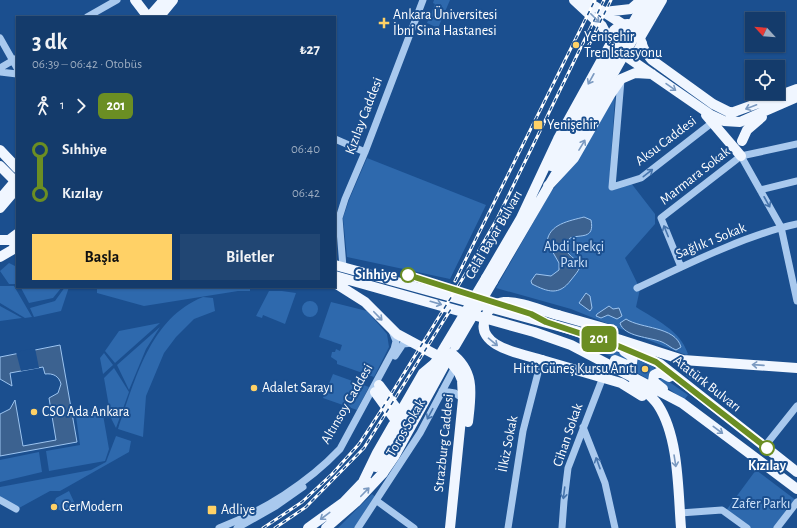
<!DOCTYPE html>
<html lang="tr">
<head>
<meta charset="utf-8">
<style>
  body { margin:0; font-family:"Alegreya Sans",sans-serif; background:#214673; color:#f1f3f6; height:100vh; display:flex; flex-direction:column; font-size:15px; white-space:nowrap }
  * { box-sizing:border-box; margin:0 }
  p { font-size:13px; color:#9dadc1 }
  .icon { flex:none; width:22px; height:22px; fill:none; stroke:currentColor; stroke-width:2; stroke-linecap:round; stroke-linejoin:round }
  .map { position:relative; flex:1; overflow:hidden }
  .drawer { position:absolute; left:16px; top:16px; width:320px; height:272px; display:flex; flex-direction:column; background:#143b6b; border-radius:0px; box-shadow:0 1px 3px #0004,0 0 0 1px #33557e }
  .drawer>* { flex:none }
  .badge { padding:0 8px; border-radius:6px; font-size:14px; line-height:26px }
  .needle { width:26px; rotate:296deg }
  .buttons { position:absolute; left:745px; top:12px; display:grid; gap:8px }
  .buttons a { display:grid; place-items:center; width:40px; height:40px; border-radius:0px; background:#143b6b; box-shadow:0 1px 3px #0004,0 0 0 1px #33557e; font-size:20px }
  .map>.badge { position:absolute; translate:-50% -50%; box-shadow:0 0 0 2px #fff }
  .legs { display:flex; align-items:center; gap:6px; height:44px; padding:0 16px; font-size:13px }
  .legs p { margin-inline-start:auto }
  .overview { display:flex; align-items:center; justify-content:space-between; height:68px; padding:0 16px }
  h1 { font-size:22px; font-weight:700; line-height:30px }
  .primary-button { display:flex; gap:8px; margin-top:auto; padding:8px 16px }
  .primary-button a { flex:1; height:46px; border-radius:0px; background:#ffd166; color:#111; font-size:16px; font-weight:700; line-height:46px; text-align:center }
  .primary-button a+a { background:#214673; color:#f1f3f6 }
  ul { padding:0 16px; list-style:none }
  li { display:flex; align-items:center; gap:14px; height:44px; font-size:15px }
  li i { display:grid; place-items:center; width:6px; height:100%; margin:0 5px; background:currentColor }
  li i::after { content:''; width:10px; height:10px; margin:-5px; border:3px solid; border-radius:50%; background:#143b6b }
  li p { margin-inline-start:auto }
  li:first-child i { background:linear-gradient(#0000 50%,currentColor 0) }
  li:last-child i { background:linear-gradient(currentColor 50%,#0000 0) }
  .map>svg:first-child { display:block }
  .green { fill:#2e69ad }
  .water { fill:#3c6290; stroke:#9cc4f0 }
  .pier { fill:#1b4f8f }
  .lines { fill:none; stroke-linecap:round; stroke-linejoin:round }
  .minor { stroke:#a9c9ee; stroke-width:7 }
  .major { stroke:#f0f6ff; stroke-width:10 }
  .rail-casing { stroke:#fff; stroke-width:3 }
  .rail { stroke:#1b4f8f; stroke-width:1.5; stroke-dasharray:4.5; stroke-linecap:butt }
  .major-bridge { stroke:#f0f6ff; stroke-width:10 }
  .oneway { stroke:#7b9ac1 }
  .oneway2 { stroke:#4674ac }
  .line-1-casing { stroke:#fff; stroke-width:9 }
  .line-1 { stroke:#6b8e23; stroke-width:6 }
  .poi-dot { fill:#ffd166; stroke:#1b4f8f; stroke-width:1.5 }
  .stop-1-dot { fill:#fff; stroke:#6b8e23; stroke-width:2 }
  .labels { text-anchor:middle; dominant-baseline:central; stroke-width:4; stroke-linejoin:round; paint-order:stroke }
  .poi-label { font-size:14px; fill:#fff; stroke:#1b4f8f; text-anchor:start }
  .street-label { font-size:14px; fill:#fff; stroke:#1b4f8f }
  .park-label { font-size:14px; fill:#cfe3fa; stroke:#1b4f8f }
  .stop-label { font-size:14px; font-weight:bold; fill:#fff; stroke:#1b4f8f; text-anchor:end }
</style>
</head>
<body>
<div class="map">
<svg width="797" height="528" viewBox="0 0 797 528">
  <rect width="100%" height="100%" fill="#1b4f8f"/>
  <path class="green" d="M434,0H450L438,28L427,23L435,4L433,3Z
    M615,96L609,188L631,183L655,214V224L625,258L640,289L636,307C656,320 680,330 688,354L686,355L571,309L496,288L550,193L575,162Z
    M367,158L486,205L450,279L347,257L343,218L349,200Z
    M9,263L17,267V284H9L0,271Z
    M0,286H14L32,317L25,318L0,303Z
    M62,287L53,298L29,303L21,288Z
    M65,287H69L61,311L34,317L30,308L55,301Z
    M93,287H250V291H238L144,306L97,293V289Z
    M269,291H282L296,293L285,324L263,315L262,318L256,316Z
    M203,297L213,298L215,311L194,319L176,337L164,353L146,396L143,437L118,429C135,380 150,318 203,297Z
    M302 309a8 8 0 1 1 16 0a8 8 0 1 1-16 0Z
    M331,302L367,311L387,334L389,347L374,377L337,364V361L331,357L332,352H335L336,349L340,351L342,345L319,337Z
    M0,306L22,318L0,321Z
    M160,323L115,363L105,351L119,331Z
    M160,327L146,349L129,390L117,365Z
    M595,344L628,356L630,359L624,362L593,349Z
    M104,353L113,365L103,374L100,358Z
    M639,358L655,368L651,372L650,380L628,368L637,363Z
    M677,367L699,370L690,379Z
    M114,368L129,392L116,428L111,418L104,378Z
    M333,374L369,387L357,410L323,398Z
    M661,378L665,379L688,395L684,400L661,383L659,380Z
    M102,409L109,449L105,461L49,471L46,451L80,445L76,416Z
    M116,436L131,441L129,452L60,491H50L19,508L0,498V487L91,470L106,462Z
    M39,452L42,472L0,482V460Z
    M756,470L797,501L777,528H747L725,512Z
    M69,491L75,504L62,511L57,509L54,503L56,498Z
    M372,494L378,499L358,528H338Z"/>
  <path class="water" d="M584,217L591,220C595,240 580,234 570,238L565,245C565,256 577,257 580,267C578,272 574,276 571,280C559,296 548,292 532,284L531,281L536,274L551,276L559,270V263L547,242C549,224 569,221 584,217Z
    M586,293L590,296L592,308L590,311L579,303Z
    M609,306L613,309L619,308L622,316L617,319L608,315L601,318L596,316L597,314Z
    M626,319C641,329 675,326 681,347L676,350C671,348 667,344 662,342C650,337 624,337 620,323Z
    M60,345L77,442L0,456V414L10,409L15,400L23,446L56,440L49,398L58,393L61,384C59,376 53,373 45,374L43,367L10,373L12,386L0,379V357Z"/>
  <path class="pier" d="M35,348L39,368L21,371L16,352Z"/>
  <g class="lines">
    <path class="minor" d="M87,17L117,0
      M0,38L17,68
      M0,68L17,58
      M0,72L17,74
      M621,80L612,187L641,178L713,122
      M335,139L365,152
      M741,156L781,227L797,301
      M760,190L797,181
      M343,267L339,218L345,199L365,152L423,0
      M681,267L661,218L741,156L797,144
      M637,288C686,265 745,235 797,224
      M395,356L403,344L414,343
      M442,391L455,393L463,399
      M583,427L605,483L615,528
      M765,446L797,406
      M0,500L16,509
      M377,501L414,528
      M680,513L722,510L747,528
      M219,528C263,511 308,483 340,449L394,349L396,341L392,331
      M237,528L276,506L303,487
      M358,528L420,433L455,367
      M508,528L523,431L540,365
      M562,528L564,501L568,468L603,377
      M777,528L797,502"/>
    <path class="major" d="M135,0L148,17
      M574,0L602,26L610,41
      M585,0L624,25
      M604,12L631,9L640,1
      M149,17L164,0
      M159,17L173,0
      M641,36L662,0
      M642,43L637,53L627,57L616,54L610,43C610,36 612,31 618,27C638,16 639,39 644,49C646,53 649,56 652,60L713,104L731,113
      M627,57L711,115L724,121L740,122L797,97
      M731,113L797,89
      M706,115L741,156
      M742,141L747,130L762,117
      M0,150L17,168
      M0,166L17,183
      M551,166L564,144
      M548,186L574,158L610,95L621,79L635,73L652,74
      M0,208L17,188
      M521,218L558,139L610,45
      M0,240H9L17,234
      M0,257L12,250L17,244
      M335,265L576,331L636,353L660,364L797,472
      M335,276L534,332L571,345L682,403L797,489
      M486,278L524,213
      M493,281L571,148
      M335,283L365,302L397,334L451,363L459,373L462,380L463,399L450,528
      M558,315L611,330
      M599,333L683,360L797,368
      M542,360L621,383L642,396
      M615,360L627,365L632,363L633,357L624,351
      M634,381C642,389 652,396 658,405C679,437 678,491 681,528
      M379,385L397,409L402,410
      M663,389L653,381L654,375L660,372L669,377
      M375,392L394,418L395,423
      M362,484L377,453L423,373L435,363
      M308,528L344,502L366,479
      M326,528L356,502L383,473"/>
    <defs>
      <path id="rail" d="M588,47L611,0
        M455,281L595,0
        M263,528L302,502L332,474L359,444L380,412L463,278L497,219L604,0
        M275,528L306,507L364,448L451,309"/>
    </defs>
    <use href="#rail" class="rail-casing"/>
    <use href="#rail" class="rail"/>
    <path class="major-bridge" d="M564,144L646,0
      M571,148L655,0
      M0,199L17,179
      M455,346L493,281
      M542,360C523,354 472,347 486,316C489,308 496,303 504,302C519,301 543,311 558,315
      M376,467L387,452L435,363L486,278
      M383,473L394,457L451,353C476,372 471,394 468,422"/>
  </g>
  <defs><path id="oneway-shaft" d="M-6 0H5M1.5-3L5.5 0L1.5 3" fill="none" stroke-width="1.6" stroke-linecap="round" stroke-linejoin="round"/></defs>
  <g class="oneway">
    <use href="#oneway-shaft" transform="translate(595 18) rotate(45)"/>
    <use href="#oneway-shaft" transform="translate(591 79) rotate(119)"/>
    <use href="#oneway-shaft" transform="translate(671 87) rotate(35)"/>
    <use href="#oneway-shaft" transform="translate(751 107) rotate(159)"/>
    <use href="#oneway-shaft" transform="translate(582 145) rotate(-59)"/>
    <use href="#oneway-shaft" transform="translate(436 303) rotate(16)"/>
    <use href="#oneway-shaft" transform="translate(378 316) rotate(46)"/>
    <use href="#oneway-shaft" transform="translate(493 342) rotate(40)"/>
    <use href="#oneway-shaft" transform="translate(758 365) rotate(-176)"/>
    <use href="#oneway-shaft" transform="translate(718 430) rotate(37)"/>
    <use href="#oneway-shaft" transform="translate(675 461) rotate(81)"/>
    <use href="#oneway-shaft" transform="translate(365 492) rotate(-46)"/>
    <use href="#oneway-shaft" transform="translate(325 516) rotate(143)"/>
  </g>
  <g class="oneway2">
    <use href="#oneway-shaft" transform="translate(648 173) rotate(-38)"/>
    <use href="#oneway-shaft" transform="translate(767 202) rotate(61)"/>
    <use href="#oneway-shaft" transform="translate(666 231) rotate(-112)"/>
    <use href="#oneway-shaft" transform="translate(430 414) rotate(118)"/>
    <use href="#oneway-shaft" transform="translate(598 463) rotate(-110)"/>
    <use href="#oneway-shaft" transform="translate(564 493) rotate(97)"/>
  </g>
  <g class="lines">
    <defs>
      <path id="line-1" d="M408,275L531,314L546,322L618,346L656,362L767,448"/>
    </defs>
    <use href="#line-1" class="line-1-casing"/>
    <use href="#line-1" class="line-1"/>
  </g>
  <g class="poi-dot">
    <path d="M382 17h4v4h4v4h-4v4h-4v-4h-4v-4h4z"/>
    <circle cx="576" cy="45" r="4"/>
    <rect x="533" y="120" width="10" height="10" rx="2"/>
    <circle cx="645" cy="369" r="4"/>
    <circle cx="254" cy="388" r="4"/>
    <circle cx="34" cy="412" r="4"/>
    <circle cx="54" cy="507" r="4"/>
    <rect x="207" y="505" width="10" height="10" rx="2"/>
  </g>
  <g class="stop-1-dot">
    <circle cx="408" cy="275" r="7"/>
    <circle cx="767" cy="448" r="7"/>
  </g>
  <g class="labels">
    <g class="poi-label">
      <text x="393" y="15">Ankara Üniversitesi<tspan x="393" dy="16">İbni Sina Hastanesi</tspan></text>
      <text x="584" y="37">Yenişehir<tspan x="584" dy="16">Tren İstasyonu</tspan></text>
      <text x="547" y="125">Yenişehir</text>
      <text x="637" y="369" text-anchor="end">Hitit Güneş Kursu Anıtı</text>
      <text x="262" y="388">Adalet Sarayı</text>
      <text x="42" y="412">CSO Ada Ankara</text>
      <text x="62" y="507">CerModern</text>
      <text x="221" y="510">Adliye</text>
    </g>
    <g class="street-label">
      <text transform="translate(364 116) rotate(-69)">Kızılay Caddesi</text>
      <text transform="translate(666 141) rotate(-37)">Aksu Caddesi</text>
      <text transform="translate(695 176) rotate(-38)">Marmara Sokak</text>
      <text transform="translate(494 235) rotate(-60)">Celal Bayar Bulvarı</text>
      <text transform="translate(711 241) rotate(-22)">Sağlık 1 Sokak</text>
      <text transform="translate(707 384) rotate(38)">Atatürk Bulvarı</text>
      <text transform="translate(347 404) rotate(-60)">Altınsoy Caddesi</text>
      <text transform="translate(406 428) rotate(-60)">Toros Sokak</text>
      <text transform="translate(568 435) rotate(-71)">Cihan Sokak</text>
      <text transform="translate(444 443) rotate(-84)">Strazburg Caddesi</text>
      <text transform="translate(508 444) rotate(-79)">İlkiz Sokak</text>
    </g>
    <g class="park-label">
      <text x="574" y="247">Abdi İpekçi<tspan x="574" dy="16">Parkı</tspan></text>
      <text x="761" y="504">Zafer Parkı</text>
    </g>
    <g class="stop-label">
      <text x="397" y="275">Sıhhiye</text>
      <text x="767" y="466" text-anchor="middle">Kızılay</text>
    </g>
  </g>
</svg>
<div class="buttons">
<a><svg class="needle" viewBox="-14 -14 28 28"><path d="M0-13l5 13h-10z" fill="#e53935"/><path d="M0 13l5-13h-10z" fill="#9dadc1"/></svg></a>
<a><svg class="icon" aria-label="locate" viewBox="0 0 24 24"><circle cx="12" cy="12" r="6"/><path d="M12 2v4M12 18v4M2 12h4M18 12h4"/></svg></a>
</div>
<b class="badge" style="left:599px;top:339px;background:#6b8e23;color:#fff">201</b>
<section class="drawer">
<div class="overview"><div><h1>3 dk</h1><p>06:39 – 06:42 · Otobüs</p></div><b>₺27</b></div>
<div class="legs"><svg class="icon" aria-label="walk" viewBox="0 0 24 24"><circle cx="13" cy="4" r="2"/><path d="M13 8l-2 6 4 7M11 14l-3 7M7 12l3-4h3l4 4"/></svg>1<svg class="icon" aria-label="forward" viewBox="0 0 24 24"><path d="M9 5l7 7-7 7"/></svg><b class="badge" style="background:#6b8e23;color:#fff">201</b></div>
<ul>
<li><i style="color:#6b8e23"></i><b>Sıhhiye</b><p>06:40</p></li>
<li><i style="color:#6b8e23"></i><b>Kızılay</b><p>06:42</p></li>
</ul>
<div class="primary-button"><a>Başla</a><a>Biletler</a></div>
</section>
</div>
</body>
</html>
